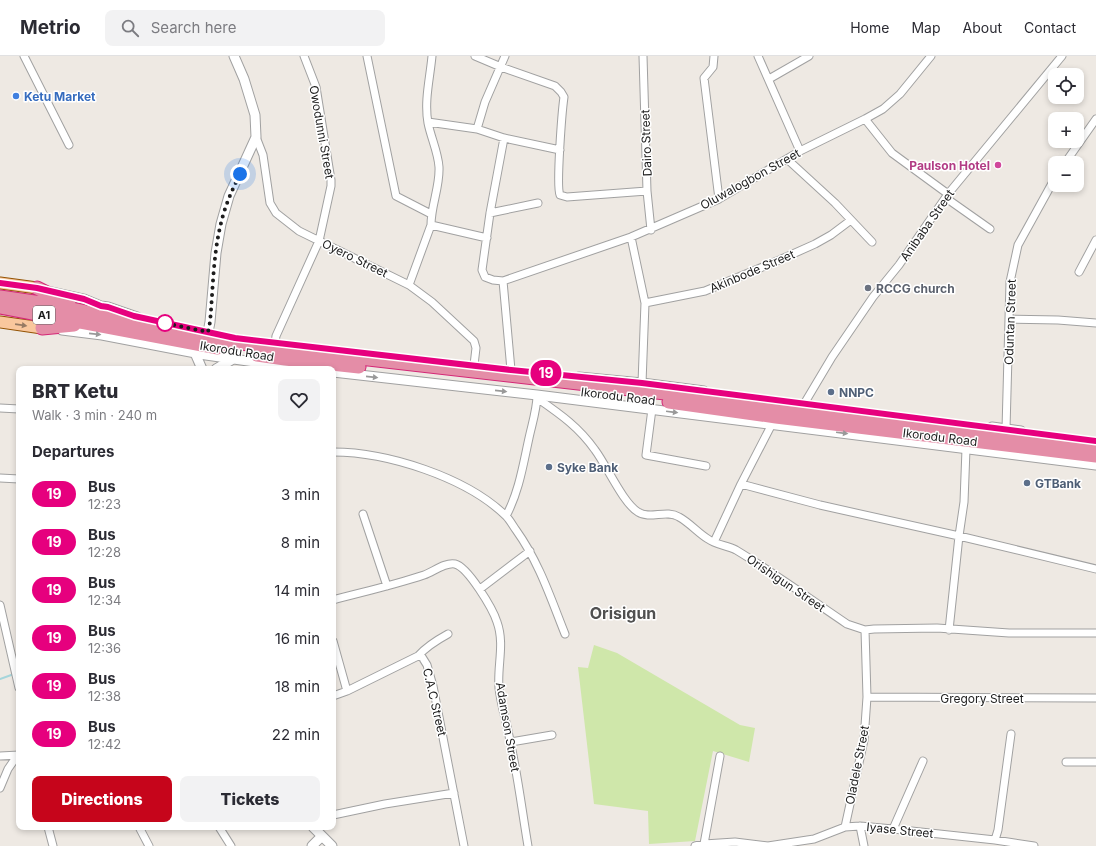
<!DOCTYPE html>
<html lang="en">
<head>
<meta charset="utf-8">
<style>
  body { margin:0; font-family:Inter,sans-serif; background:#f2f2f3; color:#2b2b33; height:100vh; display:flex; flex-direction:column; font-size:15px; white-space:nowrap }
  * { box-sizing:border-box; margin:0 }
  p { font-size:13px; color:#7c7c81 }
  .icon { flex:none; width:22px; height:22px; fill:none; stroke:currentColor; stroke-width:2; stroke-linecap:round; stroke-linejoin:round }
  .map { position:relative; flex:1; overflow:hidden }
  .panel { position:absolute; left:16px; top:310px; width:320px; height:464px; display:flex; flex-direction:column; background:#fff; border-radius:8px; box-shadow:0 2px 6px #0003 }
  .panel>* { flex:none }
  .badge { padding:0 8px; border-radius:13px; font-size:14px; line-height:26px }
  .buttons { position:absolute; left:1048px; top:12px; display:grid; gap:8px }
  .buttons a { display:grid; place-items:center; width:36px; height:36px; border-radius:8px; background:#fff; box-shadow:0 2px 6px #0003; font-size:20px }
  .you { position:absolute; width:20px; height:20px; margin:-10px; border:3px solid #fff; border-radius:50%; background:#1a73e8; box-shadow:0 0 0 6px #1a73e833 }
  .map>.badge { position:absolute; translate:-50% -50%; box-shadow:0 0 0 2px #fff }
  h2 { padding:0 16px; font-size:15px; line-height:36px }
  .round { display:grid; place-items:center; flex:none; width:42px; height:42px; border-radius:8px; background:#f2f2f3 }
  .head { display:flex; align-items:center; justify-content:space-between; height:68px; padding:0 16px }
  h1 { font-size:19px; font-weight:800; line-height:30px }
  .action { display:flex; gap:8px; margin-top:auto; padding:8px 16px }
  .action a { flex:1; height:46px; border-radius:8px; background:#c6051b; color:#fff; font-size:16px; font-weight:800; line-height:46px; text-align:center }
  .action a+a { background:#f2f2f3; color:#2b2b33 }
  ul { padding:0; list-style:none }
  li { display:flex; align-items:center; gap:12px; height:48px; padding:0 16px }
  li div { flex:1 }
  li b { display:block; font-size:15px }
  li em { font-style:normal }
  li .badge { min-width:44px; font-weight:700; text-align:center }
  header { display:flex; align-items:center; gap:24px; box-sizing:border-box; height:56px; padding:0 20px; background:#fff; border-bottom:1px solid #e1e1e2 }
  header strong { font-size:19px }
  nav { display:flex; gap:22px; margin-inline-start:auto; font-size:14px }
  .search { width:280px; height:36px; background:#f2f2f3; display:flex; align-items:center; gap:10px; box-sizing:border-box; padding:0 14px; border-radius:8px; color:#7c7c81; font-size:15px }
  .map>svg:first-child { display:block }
  .grass { fill:#cfe7aa }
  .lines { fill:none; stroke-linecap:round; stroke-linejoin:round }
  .stream { stroke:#a5d5db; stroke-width:2 }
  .minor-casing { stroke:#a1a1a1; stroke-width:9 }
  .tertiary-casing { stroke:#a1a1a1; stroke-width:11 }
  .primary-casing { stroke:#935304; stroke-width:13 }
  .motorway-casing { stroke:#d42877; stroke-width:15 }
  .minor { stroke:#fff; stroke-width:7 }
  .tertiary { stroke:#fff; stroke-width:9 }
  .primary { stroke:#f9c79d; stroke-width:11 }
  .motorway { stroke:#e48da7; stroke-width:13 }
  .oneway { fill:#967a63 }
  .oneway2 { fill:#999 }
  .line-casing { stroke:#fff; stroke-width:9 }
  .line { stroke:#e6007e; stroke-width:6 }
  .walk { stroke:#1d1d1d; stroke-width:4; stroke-dasharray:0 7.2 }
  .shop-dot { fill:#3f7fe0; stroke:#fff; stroke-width:1.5 }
  .hotel-dot { fill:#d1479c; stroke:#fff; stroke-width:1.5 }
  .worship-dot { fill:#6b7280; stroke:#fff; stroke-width:1.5 }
  .stop-dot { fill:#fff; stroke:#e6007e; stroke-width:2 }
  .service-dot { fill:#5c6f8a; stroke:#fff; stroke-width:1.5 }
  .labels { text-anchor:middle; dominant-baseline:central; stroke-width:3; stroke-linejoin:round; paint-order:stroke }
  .shield { fill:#fff; stroke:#616161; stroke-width:1 }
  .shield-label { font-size:11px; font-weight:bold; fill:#1d1d1d }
  .shop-label { font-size:12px; font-weight:bold; fill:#366cbe; stroke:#fff; text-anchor:start }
  .street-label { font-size:12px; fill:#1d1d1d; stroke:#fff }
  .hotel-label { font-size:12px; font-weight:bold; fill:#b23c85; stroke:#fff; text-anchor:end }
  .worship-label { font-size:12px; font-weight:bold; fill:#5b616d; stroke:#fff; text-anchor:start }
  .service-label { font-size:12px; font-weight:bold; fill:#4e5e75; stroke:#fff; text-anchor:start }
  .district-label { font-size:16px; font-weight:bold; fill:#505050; stroke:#fff }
</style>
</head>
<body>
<header>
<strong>Metrio</strong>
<div class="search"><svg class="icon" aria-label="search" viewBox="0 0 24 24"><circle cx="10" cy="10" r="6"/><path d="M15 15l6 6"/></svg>Search here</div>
<nav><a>Home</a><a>Map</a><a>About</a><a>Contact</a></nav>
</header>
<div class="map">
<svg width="1096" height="790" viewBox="0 0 1096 790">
  <rect width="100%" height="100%" fill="#eee9e3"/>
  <path class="grass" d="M594,589L617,597L740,669L755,672L749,706L713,695L695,785L649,788L648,755L594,748L578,611L588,612Z"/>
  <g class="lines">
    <path class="stream" d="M0,623L14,618"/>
    <defs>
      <path id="minor" d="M24,0L69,89
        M367,0L396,140L431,158
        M475,0L501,11L555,30L561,36L564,41C562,55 556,131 560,139L567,141L647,135
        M643,0L647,135L651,174
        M714,0L713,11L704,22L719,143
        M758,0L800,95
        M769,23L809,0
        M865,63L892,97L948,138
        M428,66L477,73L504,82L560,94
        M477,73L485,46L505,0
        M256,81L263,99L270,147L276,157L299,175L409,229L432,246L474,285L476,292L474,309
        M504,82L490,157L482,214L485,221L493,224L503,225L631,181L719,143L800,95L865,63L883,53L900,38L931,0
        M787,103L835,147L872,186
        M1065,107L1096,63
        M946,142L990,173
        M490,157L538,147
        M431,169L487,182
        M631,181L645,247L642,327
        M1079,216L1096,184
        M503,225L511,314
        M409,229L431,169C431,149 440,131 439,111C438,96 431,82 428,67C424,45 430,22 432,0
        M645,247L705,235L777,205L815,188L831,179L851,164
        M1009,263L1058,264L1096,267
        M275,287L276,280L319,185L331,130V124L316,31L304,0
        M537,342C560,358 579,371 595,394C607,410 623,447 638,456C650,464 666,453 679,461C690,467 698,477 708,483C716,489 727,489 736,494C774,517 810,543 847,568L865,574L874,573L937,572L1009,577H1096
        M804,348L832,301L873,241L899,209L948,138L1062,0
        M0,352L19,353
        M652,353L646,399L706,410
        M1006,373L1010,226L1018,189L1055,122
        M333,396C387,396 466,421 506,460C510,464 513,470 516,474C539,506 551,543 565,578
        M0,422L19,423
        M741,428L820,449L959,480L1096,513
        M363,458L387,530
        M506,460C519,436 523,409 529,382C532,368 537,353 537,339
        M714,486L741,428L772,368
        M480,533L530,495
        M333,544C363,536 394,529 424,519C433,516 445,506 455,508C468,511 493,553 497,566C505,588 497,610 499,632C501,650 507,667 510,685C518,720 522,755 528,790
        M0,549L19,632
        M949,574L959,480L964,446L966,393
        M333,585L347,635
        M418,600C427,590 437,584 448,578
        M333,640L347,635L418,600L422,601L427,609L433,630L464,790
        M867,641L1096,642
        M511,686L552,679
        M0,700L19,699
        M1066,706H1096
        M0,732L8,713L17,700
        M333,759L385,748L454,737
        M860,770L864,790
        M48,771L53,790
        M139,771L149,790
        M219,771L231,790
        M845,771L864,684L867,641L865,574
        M893,773L923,705
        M995,784L998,774L1011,678
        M704,788L720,700
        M695,790L704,788L735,786L768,790
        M768,790L814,783L845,771L860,770L893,773L995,784L1034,790"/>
      <path id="tertiary" d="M52,236L84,243L101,250L108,251L137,261
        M62,274L102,279L206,299L302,313
        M208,276L210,266L216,197L221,168L229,140L256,81L255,59L244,23L234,0
        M195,297L202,313
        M216,313L233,303
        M333,316L537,339L1096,409
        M579,321L642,327L704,335
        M992,371L1021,375
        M313,771L332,790
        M312,790L322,780"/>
      <path id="primary" d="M0,227L37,232
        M0,266L42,272"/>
      <path id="motorway" d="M37,232L69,248
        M0,241L48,248L207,281L272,292L839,357L1096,391
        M0,251L218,292
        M42,272L74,269
        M257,299L285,303L359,311
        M669,346L776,361L1096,400"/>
    </defs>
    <use href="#minor" class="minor-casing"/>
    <use href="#tertiary" class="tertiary-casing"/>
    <use href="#primary" class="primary-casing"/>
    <use href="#motorway" class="motorway-casing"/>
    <use href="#minor" class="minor"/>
    <use href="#tertiary" class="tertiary"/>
    <use href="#primary" class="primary"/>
    <use href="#motorway" class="motorway"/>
  </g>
  <defs><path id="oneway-solid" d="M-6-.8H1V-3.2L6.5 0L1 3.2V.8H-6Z"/></defs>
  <use class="oneway" href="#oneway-solid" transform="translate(21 269) rotate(8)"/>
  <g class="oneway2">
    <use href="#oneway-solid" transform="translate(95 278) rotate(6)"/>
    <use href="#oneway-solid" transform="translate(372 321) rotate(6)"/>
    <use href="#oneway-solid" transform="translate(501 335) rotate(6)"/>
    <use href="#oneway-solid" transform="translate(672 356) rotate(7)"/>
    <use href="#oneway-solid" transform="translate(842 377) rotate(7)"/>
  </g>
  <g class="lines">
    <defs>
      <path id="line" d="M0,227L37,232L84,243L101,250L108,251L134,260L235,282L511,314L642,327L1096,385"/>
    </defs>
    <use href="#line" class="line-casing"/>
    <use href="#line" class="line"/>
    <path class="walk" d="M165,267L159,266L208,276L210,266C213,234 213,199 221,167C225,150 232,134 240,118"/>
  </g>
  <circle class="shop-dot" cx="16" cy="40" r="4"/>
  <circle class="hotel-dot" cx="998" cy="109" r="4"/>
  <circle class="worship-dot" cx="868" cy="232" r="4"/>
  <circle class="stop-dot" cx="165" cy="267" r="8"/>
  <g class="service-dot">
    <circle cx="831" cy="336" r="4"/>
    <circle cx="549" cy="411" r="4"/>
    <circle cx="1027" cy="427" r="4"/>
  </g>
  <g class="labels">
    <rect class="shield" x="33" y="250" width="22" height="18" rx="3"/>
    <g class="shield-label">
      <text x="44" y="259">A1</text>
    </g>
    <g class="shop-label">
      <text x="24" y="40">Ketu Market</text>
    </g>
    <g class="street-label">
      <text transform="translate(322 76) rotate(80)">Owodunni Street</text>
      <text transform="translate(646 87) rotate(-92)">Dairo Street</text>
      <text transform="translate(750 123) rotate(-29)">Oluwalogbon Street</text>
      <text transform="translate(927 169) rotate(-55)">Anibaba Street</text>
      <text transform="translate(355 202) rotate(26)">Oyero Street</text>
      <text transform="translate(752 215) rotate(-23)">Akinbode Street</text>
      <text transform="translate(1010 266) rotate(-88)">Oduntan Street</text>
      <text transform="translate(237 295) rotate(9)">Ikorodu Road</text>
      <text transform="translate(618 340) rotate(7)">Ikorodu Road</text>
      <text transform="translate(940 381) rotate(7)">Ikorodu Road</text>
      <text transform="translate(786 527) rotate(34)">Orishigun Street</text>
      <text x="982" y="642">Gregory Street</text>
      <text transform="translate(435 646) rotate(77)">C.A.C Street</text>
      <text transform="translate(508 671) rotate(80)">Adamson Street</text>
      <text transform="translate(857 709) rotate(-79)">Oladele Street</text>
      <text transform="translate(900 774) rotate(6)">Iyase Street</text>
    </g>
    <g class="hotel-label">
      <text x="990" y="109">Paulson Hotel</text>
    </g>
    <g class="worship-label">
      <text x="876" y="232">RCCG church</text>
    </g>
    <g class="service-label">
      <text x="839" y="336">NNPC</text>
      <text x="557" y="411">Syke Bank</text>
      <text x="1035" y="427">GTBank</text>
    </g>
    <g class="district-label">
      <text x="623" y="557">Orisigun</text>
    </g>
  </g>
</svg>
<div class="buttons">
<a><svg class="icon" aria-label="locate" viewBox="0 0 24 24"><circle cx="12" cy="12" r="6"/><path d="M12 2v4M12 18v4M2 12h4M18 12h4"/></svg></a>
<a>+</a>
<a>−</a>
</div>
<div class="you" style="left:240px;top:118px"></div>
<b class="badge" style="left:546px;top:317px;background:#e6007e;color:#fff">19</b>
<section class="panel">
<div class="head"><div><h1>BRT Ketu</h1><p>Walk · 3 min · 240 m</p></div><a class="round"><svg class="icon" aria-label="heart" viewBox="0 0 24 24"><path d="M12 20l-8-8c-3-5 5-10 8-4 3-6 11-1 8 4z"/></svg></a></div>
<h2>Departures</h2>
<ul>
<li><span class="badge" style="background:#e6007e;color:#fff">19</span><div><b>Bus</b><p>12:23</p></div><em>3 min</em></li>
<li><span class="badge" style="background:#e6007e;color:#fff">19</span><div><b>Bus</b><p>12:28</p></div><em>8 min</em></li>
<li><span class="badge" style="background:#e6007e;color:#fff">19</span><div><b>Bus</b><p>12:34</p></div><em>14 min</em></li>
<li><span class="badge" style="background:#e6007e;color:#fff">19</span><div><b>Bus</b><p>12:36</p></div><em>16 min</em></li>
<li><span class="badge" style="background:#e6007e;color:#fff">19</span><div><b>Bus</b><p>12:38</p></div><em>18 min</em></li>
<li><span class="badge" style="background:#e6007e;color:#fff">19</span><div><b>Bus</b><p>12:42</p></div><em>22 min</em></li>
</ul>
<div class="action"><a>Directions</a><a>Tickets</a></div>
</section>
</div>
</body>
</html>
